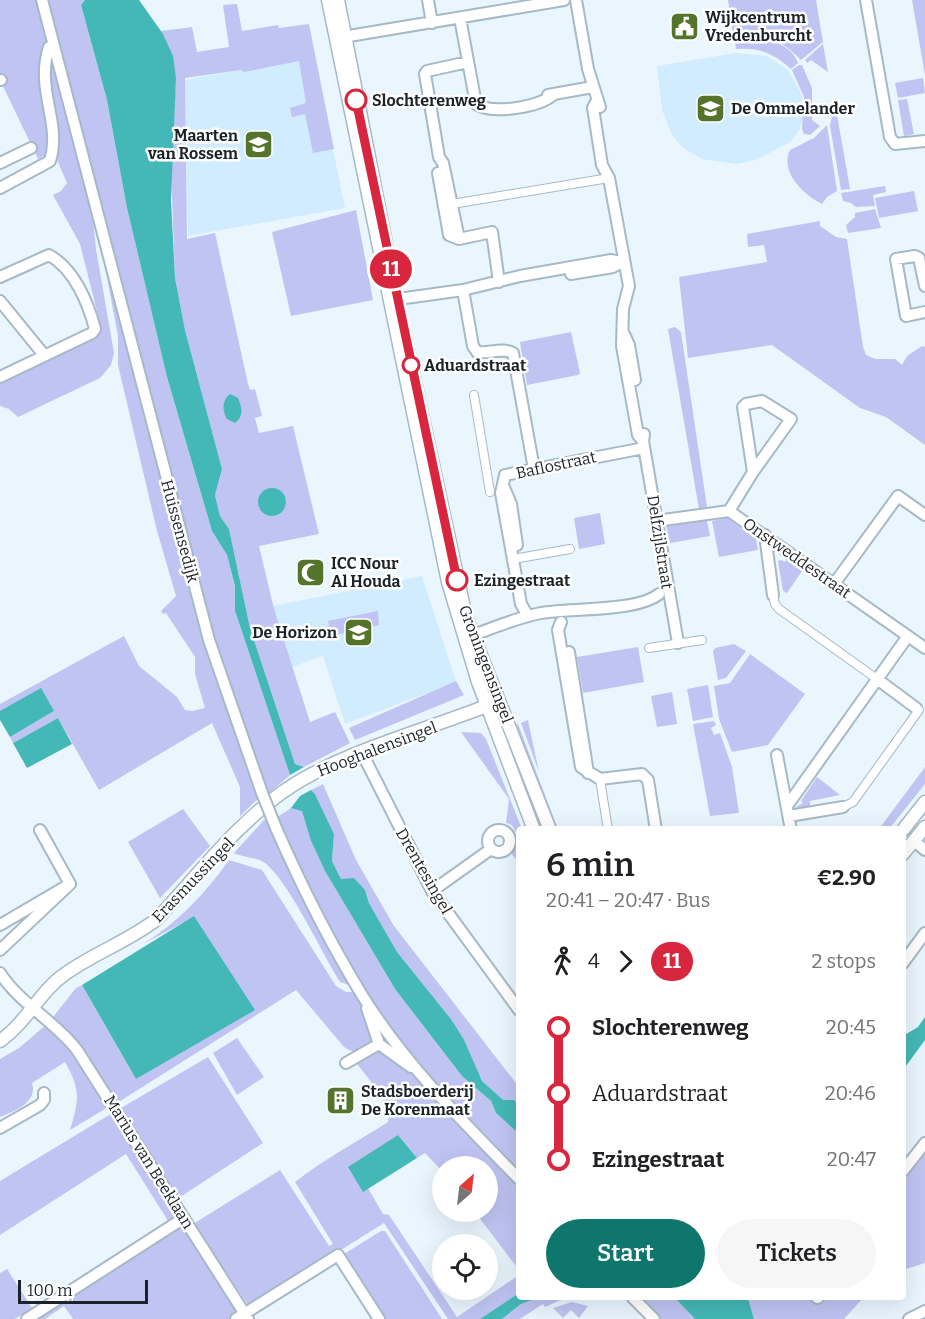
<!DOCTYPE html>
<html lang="en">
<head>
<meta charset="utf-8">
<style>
  body { margin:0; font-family:Bitter,serif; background:#f6f6f6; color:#202124; height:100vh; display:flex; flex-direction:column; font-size:22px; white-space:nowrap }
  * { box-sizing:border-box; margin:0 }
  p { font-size:20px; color:#757577 }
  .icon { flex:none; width:33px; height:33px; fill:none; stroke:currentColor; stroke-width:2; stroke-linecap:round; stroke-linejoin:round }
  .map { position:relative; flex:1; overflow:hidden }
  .side { position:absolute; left:516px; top:826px; width:390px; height:474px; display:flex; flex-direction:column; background:#fff; border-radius:6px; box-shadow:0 6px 24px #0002 }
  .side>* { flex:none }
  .badge { padding:0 12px; border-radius:20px; font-size:21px; line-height:39px }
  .needle { width:39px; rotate:28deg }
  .tools { position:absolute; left:432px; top:1156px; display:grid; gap:12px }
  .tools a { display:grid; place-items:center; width:66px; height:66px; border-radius:50%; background:#fff; box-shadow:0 6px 24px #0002; font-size:30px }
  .scale { position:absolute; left:18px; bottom:15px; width:130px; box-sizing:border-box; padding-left:6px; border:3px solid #1c2328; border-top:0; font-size:16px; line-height:21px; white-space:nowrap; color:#1c2328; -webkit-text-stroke:4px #fff; paint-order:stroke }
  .map>.badge { position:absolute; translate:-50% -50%; box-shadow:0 0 0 3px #fff }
  .legs { display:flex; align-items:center; gap:9px; height:66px; padding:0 30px; font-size:20px }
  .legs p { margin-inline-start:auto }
  .headline { display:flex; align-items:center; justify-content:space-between; height:102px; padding:0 30px }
  h1 { font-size:33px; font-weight:600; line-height:45px }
  .action { display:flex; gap:12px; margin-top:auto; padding:12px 30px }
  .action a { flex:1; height:69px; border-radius:36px; background:#0f766e; color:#fff; font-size:24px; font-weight:600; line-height:69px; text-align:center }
  .action a+a { background:#f6f6f6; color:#202124 }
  ul { padding:0 30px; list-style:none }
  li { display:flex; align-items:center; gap:21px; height:66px; font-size:22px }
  li i { display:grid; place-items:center; width:9px; height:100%; margin:0 8px; background:currentColor }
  li i::after { content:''; width:15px; height:15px; margin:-8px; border:4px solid; border-radius:50%; background:#fff }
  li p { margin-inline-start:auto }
  li:first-child i { background:linear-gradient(#0000 50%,currentColor 0) }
  li:last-child i { background:linear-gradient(currentColor 50%,#0000 0) }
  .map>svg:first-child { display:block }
  .built { fill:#d1ecfe }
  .green { fill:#bfc4f3; fill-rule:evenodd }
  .water { fill:#44b8b6 }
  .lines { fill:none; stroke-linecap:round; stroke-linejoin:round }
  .pedestrian-casing { stroke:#a6b9c6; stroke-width:10 }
  .minor-casing { stroke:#a6b9c6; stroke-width:14 }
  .tertiary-casing { stroke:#a6b9c6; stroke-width:15 }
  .pedestrian { stroke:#fff; stroke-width:8 }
  .minor { stroke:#fff; stroke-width:10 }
  .tertiary { stroke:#fff; stroke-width:12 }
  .minor-bridge-casing { stroke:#a6b9c6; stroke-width:14; stroke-linecap:butt }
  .minor-bridge { stroke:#fff; stroke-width:10 }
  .line-1-casing { stroke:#fff; stroke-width:14 }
  .line-1 { stroke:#d7263d; stroke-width:9 }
  .stop-1-dot { fill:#fff; stroke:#d7263d; stroke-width:3 }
  .labels { text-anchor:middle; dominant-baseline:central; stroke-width:5; stroke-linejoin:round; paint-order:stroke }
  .poi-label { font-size:16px; font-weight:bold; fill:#1c2328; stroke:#fff; text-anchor:start }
  .stop-label { font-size:16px; font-weight:bold; fill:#1c2328; stroke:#fff; text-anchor:start }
  .street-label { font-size:16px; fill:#1c2328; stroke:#fff }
</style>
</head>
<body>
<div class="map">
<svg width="925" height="1319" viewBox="0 0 925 1319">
  <rect width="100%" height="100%" fill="#eaf6fe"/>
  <path class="built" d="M736,53L767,56L788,70L802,95L805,112L800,129L790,142L756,160L736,164L702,159L683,148L672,135L662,110L657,66Z
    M314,57L345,208L188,236L185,80Z
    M422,576L456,682L345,724L323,656L286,669L268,607Z"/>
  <path class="green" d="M0,0H39L48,37C27,79 60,115 48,154L38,159L0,80Z
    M46,0H85L81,5L107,100L127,208L167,377L212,531L227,555L235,586V611L290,775L265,797L226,686Z
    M728,0H816L823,42L801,60C782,40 762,30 733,34Z
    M912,0H925V75Z
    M237,4L242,31L278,25L279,28L309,24L334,149L313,153L305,114L292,117L290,108L306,103L299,61L244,72L241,70L185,78L187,239L215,233L248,384L250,390L255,389L262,416L255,418L259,433L293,426L319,534L259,546L274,609L310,722L335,712L350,743L304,767L295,764L250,628L229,529L220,516L215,495L222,469L185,330L175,278L171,170L176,78L161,31L192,27L197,52L229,47L223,5ZM264,491L286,498C287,506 283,514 275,516L259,508V497Z
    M746,35C765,38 791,43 798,63L791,69C774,54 759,47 736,49L734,36Z
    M823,44L828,72L811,60L807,63L805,60Z
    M52,55L92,208L96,249L114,353L111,365L100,378L18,417L9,409L0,406V380L99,327L100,323L80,244L53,195L61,191L67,183L57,160L59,150L46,78Z
    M799,65H802L812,88V120L820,126L810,135L804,134L802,129L804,97L792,70Z
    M923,78L925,93L898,98L895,83Z
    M907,99L914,134L904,136L898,100Z
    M835,103L850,189L841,190L830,126Z
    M827,125L837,191L827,197L822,204C805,196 779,172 790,150L814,138Z
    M885,186L886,192L873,195L875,206L856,207L851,203L843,201L841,193Z
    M914,191L918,211L879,218L875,198Z
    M875,209L881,228L848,233L846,225L855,217V213Z
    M356,210L373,300L291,316L272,232Z
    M820,221V226L836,237L847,239L863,347L866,355L875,359H895L902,365L907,356L922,346L925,347V445L886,417L860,408L772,345L688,358L679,277L767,262L764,245L748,247L747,234Z
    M100,240L189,584L218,683L259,798L240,816V787L212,723L99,790L58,718L13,743L10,737L54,711H0V704L124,636L139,666L177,697L185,710L192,711L205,708L195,674V657L166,613L163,614L161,611L176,596L157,531L118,365V336Z
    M675,327L681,332L707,507L699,509L668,329Z
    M571,332L580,373L578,375L527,385L520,342Z
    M600,513L605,544L579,549L574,518Z
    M706,516L710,536L670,543L666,524Z
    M727,518L756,539L758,550L719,557L712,521Z
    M781,560L785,562L786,560L802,571L787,593L783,591L778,561Z
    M378,611L379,625L331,636L328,621Z
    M734,644L746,651L726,678L718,680L713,651L715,648Z
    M638,647L644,682L583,693L577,657Z
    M750,654L805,694L768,745L732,752L719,719L714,686L730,683Z
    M456,681L464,695L355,740L349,728Z
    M708,685L713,717L693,721L687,689Z
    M672,692L677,724L657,727L651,696Z
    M528,720L539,772L521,723Z
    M714,721L716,725L711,728L714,735L720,733L732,767L739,813L710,816L693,724Z
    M518,724L558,829H553L513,725Z
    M508,727L548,829H536L499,731Z
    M461,732L481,733L486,739L522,829L519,830V863L510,852L519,840L512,825L506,823L509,799Z
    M925,767V784L889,829H879Z
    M817,777L840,795L810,801V808L800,810L796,807L803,803L801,801Z
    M323,784L356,860L394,926L519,1087V1104L514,1100L503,1101L482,1081L451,1019L397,952L369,903L365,890L348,880L341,879L332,861L334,834L315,794L311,790Z
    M291,808L302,810L311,841L325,871L395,989L462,1076L491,1101L496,1113L519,1134V1176C433,1092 361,997 306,890C294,867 286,842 276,818Z
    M183,809L210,846L160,898L128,842Z
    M265,819L320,928L352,983L349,985L340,982C322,953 289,882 265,863C257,857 244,858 234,853Z
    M229,860L262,870L336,986L346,992H357C366,1005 381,1036 365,1048C357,1054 352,1052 344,1047L296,990L117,1103L79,1047L53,1017L76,988L82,985L136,1079L194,917L143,944C177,923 206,893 229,860Z
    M47,1024L61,1035L110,1106L70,1130C79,1100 81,1090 65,1062L32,1083C38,1102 15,1111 0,1117V1059L19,1048Z
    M237,1038L264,1077L237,1095L213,1053Z
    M375,1053H385L412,1071L519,1184V1270L475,1212H488V1167H442V1171L425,1153L417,1158L398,1135L365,1191L368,1188L383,1214L389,1215L457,1317L519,1275V1293L480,1319H448L384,1223L258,1302L248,1305L193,1224L280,1170L329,1246L333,1244L295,1182C324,1159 357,1142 388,1122C392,1102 366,1077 355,1061Z
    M208,1057L263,1143L177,1199L121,1108Z
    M114,1112L177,1211V1218L170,1224L126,1154L0,1235V1181Z
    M925,1148V1263L903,1270V1176Z
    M182,1225L185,1226L238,1312L229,1319H73L64,1306L45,1319H35Z
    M381,1231H385L442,1319H385L344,1254Z
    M7,1269L32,1308L15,1319H0V1273Z
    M537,1298H565L545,1307L543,1304L520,1319H502L521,1304Z
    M637,1298H675L695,1319H657Z
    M748,1298H863L844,1319H754Z
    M572,1302L588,1306L579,1318L571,1310L563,1318L553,1308Z"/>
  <path class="water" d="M85,0H139L163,34L173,56L176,78L171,200L175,278L185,330L222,469L215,495L220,516L229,529L250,628L295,764L304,767L290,775L235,611V586L227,555L212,531L167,377L127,208L107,100L81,5Z
    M230,394L238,398C242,407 244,417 235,423L227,419C222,411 222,400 230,394Z
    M258 502a14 14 0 1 1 28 0a14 14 0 1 1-28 0Z
    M41,688L54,711L10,737L0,720V711Z
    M58,718L72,744L27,768L13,743Z
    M311,790L315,794L334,834L332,861L341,879L354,878L365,890L369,903L397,952L451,1019L464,1040L482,1081L503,1100H514L519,1104V1134L496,1113L491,1101L462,1076L395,989L325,871L311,841L302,811L291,808L300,796Z
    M194,916L255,1010L136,1079L82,985Z
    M925,1017V1040L903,1070V1036L918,1027Z
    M398,1135L417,1158L363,1192L348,1167Z
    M519,1293V1298H537L521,1304L502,1319H480Z
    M675,1298H748L754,1319H695Z"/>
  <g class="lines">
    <defs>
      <path id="pedestrian" d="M452,204L609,178
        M474,395L490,492
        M519,558L570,549
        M773,595L775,604L779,609L877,679
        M649,648L702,640
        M600,779L608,830
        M843,807L853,802L919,710L916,708"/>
      <path id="minor" d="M42,0L209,640L262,793
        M428,0L432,23
        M576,0L588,69L600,107
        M866,0L890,137L895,144L925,141
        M460,18L476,104C493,115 538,107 553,95
        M337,38L564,0
        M0,80H1
        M548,95L593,87
        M596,102L593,108L602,165L609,178L629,286L623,309L622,346L638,435L643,441
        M0,163L31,148
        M438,173L449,235L459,239L492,232L499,282
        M0,188L50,161C62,122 35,91 49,47L53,46
        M459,239L443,163L439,157L425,74L427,71L468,62
        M571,274L613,267L622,262
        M0,277L49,255C74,269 88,302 95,329L92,333L0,377
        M925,286L919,258L915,256L896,259L906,316L925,312
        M463,290L473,346L477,352C489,354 501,347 513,353L534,469
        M391,300L463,290L520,276L611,260L620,262
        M0,301L44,355
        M624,334L629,345L635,380
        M644,434L643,441L678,643
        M503,485L511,504L517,545
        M729,511L753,472L743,407L746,404L762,401L791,419L753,472
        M656,521L729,511L925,648
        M765,535L773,595
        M834,584L898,496L925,515
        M528,616L521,604L501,493L505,475L644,448
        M561,622L558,630L581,767L600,779L642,774L648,780L656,830
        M466,638C490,629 515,618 541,613C570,608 637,612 659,594
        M569,652L588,773
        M877,679L916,708
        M362,753L432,891L519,1010
        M777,755L791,830
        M787,806L908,636
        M789,816L843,807
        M276,828C301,885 329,941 362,995C404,1063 463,1122 519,1179
        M40,830L70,884
        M488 841a11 11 0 1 1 22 0a11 11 0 1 1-22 0Z
        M914,841L925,850
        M432,891L491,849
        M0,925L70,884L0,950
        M903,963L925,933
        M0,973C20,1004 55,1021 77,1050L248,1319
        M367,1008L379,1044L411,1067
        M346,1063L379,1044
        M0,1128L40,1105L44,1100V1093
        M903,1171L925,1143
        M633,1298L654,1319
        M817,1298H818
        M27,1319L184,1218
        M236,1319L338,1255L379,1319
        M909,1319L925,1311"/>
      <path id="tertiary" d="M328,0L448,582L478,682L534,830
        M338,0L397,299L466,617L550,830
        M903,830L925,802
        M903,854L925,827
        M0,1041C27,1022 40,991 65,974C94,953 129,941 157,919C198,875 237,823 287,789C343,751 430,729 494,703"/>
    </defs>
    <use href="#pedestrian" class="pedestrian-casing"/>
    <use href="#minor" class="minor-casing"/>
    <use href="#tertiary" class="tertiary-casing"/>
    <use href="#pedestrian" class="pedestrian"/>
    <use href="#minor" class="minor"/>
    <use href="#tertiary" class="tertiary"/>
    <defs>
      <path id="minor-bridge" d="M262,793L276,828"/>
    </defs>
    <use href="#minor-bridge" class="minor-bridge-casing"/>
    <use href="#minor-bridge" class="minor-bridge"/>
  </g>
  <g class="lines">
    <defs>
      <path id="line-1" d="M356,100L457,580"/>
    </defs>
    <use href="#line-1" class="line-1-casing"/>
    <use href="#line-1" class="line-1"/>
  </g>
  <defs>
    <symbol id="civic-square" viewBox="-11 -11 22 22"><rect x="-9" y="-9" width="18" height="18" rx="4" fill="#54742b" stroke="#fff"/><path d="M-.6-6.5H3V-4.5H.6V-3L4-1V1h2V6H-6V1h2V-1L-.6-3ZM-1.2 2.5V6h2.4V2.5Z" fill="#fff"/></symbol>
    <symbol id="school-square" viewBox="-11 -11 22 22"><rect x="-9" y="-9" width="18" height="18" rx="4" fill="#54742b" stroke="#fff"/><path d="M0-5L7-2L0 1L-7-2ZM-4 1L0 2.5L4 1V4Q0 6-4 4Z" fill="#fff"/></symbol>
    <symbol id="mosque-square" viewBox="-11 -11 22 22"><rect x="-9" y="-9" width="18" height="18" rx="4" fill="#54742b" stroke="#fff"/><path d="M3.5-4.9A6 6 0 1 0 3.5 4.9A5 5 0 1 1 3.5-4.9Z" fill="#fff"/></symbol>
    <symbol id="building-square" viewBox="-11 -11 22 22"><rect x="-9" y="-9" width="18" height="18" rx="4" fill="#54742b" stroke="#fff"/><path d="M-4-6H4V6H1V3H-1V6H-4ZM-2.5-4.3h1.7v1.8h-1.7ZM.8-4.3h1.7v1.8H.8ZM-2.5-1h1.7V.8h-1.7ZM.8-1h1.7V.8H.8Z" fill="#fff"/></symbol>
  </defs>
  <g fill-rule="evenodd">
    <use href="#civic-square" x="668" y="10" width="33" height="33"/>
    <use href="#school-square" x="694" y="92" width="33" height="33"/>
    <use href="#school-square" x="242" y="128" width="33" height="33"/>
    <use href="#mosque-square" x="294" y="556" width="33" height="33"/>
    <use href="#school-square" x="342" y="616" width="33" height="33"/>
    <use href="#building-square" x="324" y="1084" width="33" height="33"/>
  </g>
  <g class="stop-1-dot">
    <circle cx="356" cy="100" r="10"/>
    <circle cx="411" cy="365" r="8"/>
    <circle cx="457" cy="580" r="10"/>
  </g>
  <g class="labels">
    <g class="poi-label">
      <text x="705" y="17">Wijkcentrum<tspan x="705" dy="18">Vredenburcht</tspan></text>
      <text x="731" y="108">De Ommelander</text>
      <text x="238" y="135" text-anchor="end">Maarten<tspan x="238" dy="18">van Rossem</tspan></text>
      <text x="331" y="563">ICC Nour<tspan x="331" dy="18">Al Houda</tspan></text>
      <text x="337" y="632" text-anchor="end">De Horizon</text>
      <text x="361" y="1091">Stadsboerderij<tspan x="361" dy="18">De Korenmaat</tspan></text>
    </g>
    <g class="stop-label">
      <text x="372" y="100">Slochterenweg</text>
      <text x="424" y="365">Aduardstraat</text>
      <text x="474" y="580">Ezingestraat</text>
    </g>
    <g class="street-label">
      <text transform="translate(556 465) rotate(-12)">Baflostraat</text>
      <text transform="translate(180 531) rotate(75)">Huissensedijk</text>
      <text transform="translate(660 542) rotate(81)">Delfzijlstraat</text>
      <text transform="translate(797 558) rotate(35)">Onstweddestraat</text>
      <text transform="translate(486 664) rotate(69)">Groningensingel</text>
      <text transform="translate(377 749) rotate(-21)">Hooghalensingel</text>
      <text transform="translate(424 871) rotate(60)">Drentesingel</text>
      <text transform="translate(193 880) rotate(-46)">Erasmussingel</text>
      <text transform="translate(149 1162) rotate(58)">Marius van Beeklaan</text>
    </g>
  </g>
</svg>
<div class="tools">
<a><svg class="needle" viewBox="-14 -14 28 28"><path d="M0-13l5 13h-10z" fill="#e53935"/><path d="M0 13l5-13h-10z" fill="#757577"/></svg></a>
<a><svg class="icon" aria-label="locate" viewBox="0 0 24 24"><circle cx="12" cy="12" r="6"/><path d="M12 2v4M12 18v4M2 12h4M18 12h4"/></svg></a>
</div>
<div class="scale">100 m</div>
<b class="badge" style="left:391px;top:269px;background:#d7263d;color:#fff">11</b>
<section class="side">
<div class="headline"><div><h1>6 min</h1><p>20:41 – 20:47 · Bus</p></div><b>€2.90</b></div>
<div class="legs"><svg class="icon" aria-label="walk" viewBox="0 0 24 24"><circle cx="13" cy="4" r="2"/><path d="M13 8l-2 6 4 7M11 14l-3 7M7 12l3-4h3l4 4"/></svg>4<svg class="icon" aria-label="forward" viewBox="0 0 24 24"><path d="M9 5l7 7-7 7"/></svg><b class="badge" style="background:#d7263d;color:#fff">11</b><p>2 stops</p></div>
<ul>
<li><i style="color:#d7263d"></i><b>Slochterenweg</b><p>20:45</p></li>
<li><i style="color:#d7263d"></i><span>Aduardstraat</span><p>20:46</p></li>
<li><i style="color:#d7263d"></i><b>Ezingestraat</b><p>20:47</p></li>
</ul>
<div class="action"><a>Start</a><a>Tickets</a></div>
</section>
</div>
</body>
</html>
